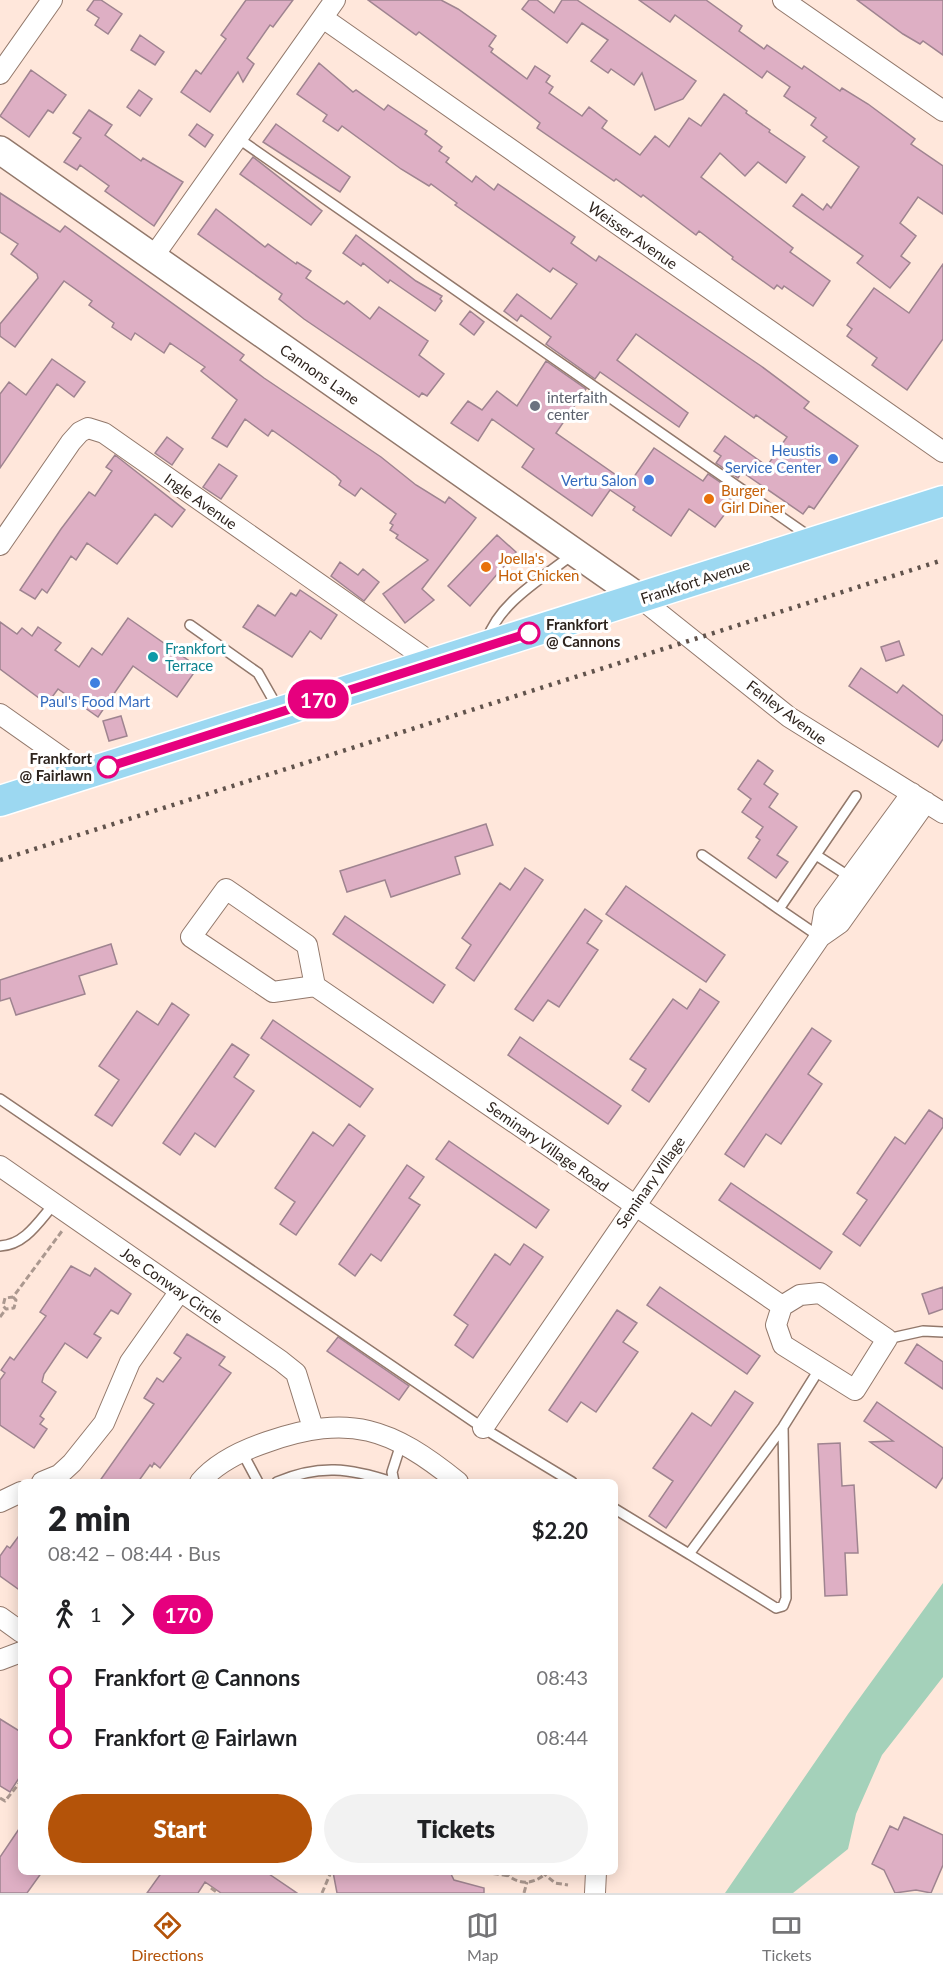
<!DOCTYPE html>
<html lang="en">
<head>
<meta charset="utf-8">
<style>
  body { margin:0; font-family:Lato,sans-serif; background:#f2f2f2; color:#202124; height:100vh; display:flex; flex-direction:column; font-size:22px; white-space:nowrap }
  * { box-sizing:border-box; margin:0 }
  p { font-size:20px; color:#757577 }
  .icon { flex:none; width:33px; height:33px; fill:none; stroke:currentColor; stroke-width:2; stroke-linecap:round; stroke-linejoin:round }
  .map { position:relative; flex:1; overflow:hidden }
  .drawer { position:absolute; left:18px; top:1479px; width:600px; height:396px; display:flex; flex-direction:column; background:#fff; border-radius:9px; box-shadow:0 3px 15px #0003 }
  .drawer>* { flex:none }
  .badge { padding:0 12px; border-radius:20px; font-size:21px; line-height:39px }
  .map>.badge { position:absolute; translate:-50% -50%; box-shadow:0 0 0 3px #fff }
  .legs { display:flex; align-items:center; gap:9px; height:66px; padding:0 30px; font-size:20px }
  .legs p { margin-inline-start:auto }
  .head { display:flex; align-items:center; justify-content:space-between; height:102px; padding:0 30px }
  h1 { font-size:33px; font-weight:800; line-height:45px }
  .button { display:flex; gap:12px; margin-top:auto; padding:12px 30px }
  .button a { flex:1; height:69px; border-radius:36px; background:#b45309; color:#fff; font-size:24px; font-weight:800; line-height:69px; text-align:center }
  .button a+a { background:#f2f2f2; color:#202124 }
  ul { padding:0 30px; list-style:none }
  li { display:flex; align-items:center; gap:21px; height:60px; font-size:22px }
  li i { display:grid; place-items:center; width:9px; height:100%; margin:0 8px; background:currentColor }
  li i::after { content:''; width:15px; height:15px; margin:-8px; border:4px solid; border-radius:50%; background:#fff }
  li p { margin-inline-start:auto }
  li:first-child i { background:linear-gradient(#0000 50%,currentColor 0) }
  li:last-child i { background:linear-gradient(currentColor 50%,#0000 0) }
  .tabs { display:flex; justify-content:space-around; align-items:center; height:84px; border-top:2px solid #e0e0e0; background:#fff; font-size:16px; color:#757577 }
  .tabs a { display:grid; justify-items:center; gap:3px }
  .tabs .current { color:#b45309 }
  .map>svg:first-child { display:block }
  .green { fill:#a4d1ba }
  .building { fill:#deafc4; stroke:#9f8490; stroke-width:1.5 }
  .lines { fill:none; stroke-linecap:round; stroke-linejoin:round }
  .service-casing { stroke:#92786b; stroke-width:12 }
  .minor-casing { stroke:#92786b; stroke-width:22 }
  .secondary-casing { stroke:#92786b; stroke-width:30 }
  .primary-casing { stroke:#fff; stroke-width:33 }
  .path { stroke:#ab988f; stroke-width:3; stroke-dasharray:6 3; stroke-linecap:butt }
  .service { stroke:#fff; stroke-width:9 }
  .minor { stroke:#fff; stroke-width:20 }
  .secondary { stroke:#fff; stroke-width:27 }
  .primary { stroke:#9cd8f1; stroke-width:30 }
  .rail { stroke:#61534c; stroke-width:4.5; stroke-dasharray:3 6; stroke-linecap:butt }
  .line-1-casing { stroke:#fff; stroke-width:14 }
  .line-1 { stroke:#e6007e; stroke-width:9 }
  .worship-dot { fill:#6b7280; stroke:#fff; stroke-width:2 }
  .shop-dot { fill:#3f7fe0; stroke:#fff; stroke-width:2 }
  .food-dot { fill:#e8710a; stroke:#fff; stroke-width:2 }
  .stop-1-dot { fill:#fff; stroke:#e6007e; stroke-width:3 }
  .culture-dot { fill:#0f9aa8; stroke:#fff; stroke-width:2 }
  .labels { text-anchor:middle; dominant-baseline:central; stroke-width:6; stroke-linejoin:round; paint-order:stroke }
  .street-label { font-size:15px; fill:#2e241e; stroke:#fff }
  .worship-label { font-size:15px; fill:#5b616d; stroke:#fff; text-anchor:start }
  .shop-label { font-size:15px; fill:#366cbe; stroke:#fff; text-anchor:end }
  .food-label { font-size:15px; fill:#c56008; stroke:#fff; text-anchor:start }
  .stop-label { font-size:15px; font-weight:bold; fill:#2e241e; stroke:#fff; text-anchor:start }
  .culture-label { font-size:15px; fill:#0d838f; stroke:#fff; text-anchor:start }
</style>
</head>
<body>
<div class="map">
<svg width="943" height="1893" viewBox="0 0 943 1893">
  <rect width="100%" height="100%" fill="#ffe7db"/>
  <path class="green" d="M943,1583V1677L882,1755L856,1814L848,1849L793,1893H725L848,1714Z"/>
  <path class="building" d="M94,0H101L122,14L108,34L95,25L99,18L87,10Z
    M246,0H293L273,27L270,25L247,58L254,64L243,82L238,72L210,112L181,92L196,70L201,74L226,39L221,35Z
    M368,0H441L458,9L496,36L489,46L493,49L491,52L527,79L535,66L550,76L546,82L553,87L549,93L582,116L589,107L607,121L602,128L640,155L655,136L669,147L689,118L701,126L724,94L747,111L746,113L770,130L769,132L805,157L786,183L758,162L745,176L720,153L701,177L793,248L790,252L830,281L813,306L784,286L782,289L777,285L774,289L732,259L733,257L699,231L696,235L643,195L641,197L616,179L614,181L537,128L540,123L535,119L419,32L416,35Z
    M529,0H537L554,13L562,0H577L696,81L683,99L655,110L642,73L634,85L611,69L608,73L591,61L608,40L582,23L567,43L522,9Z
    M639,0H706L742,26L739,31L764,49L767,45L802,69L804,66L840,91L842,88L868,104L915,139L911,144L943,166V214L918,197L900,223L916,236L901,256L910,263L890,288L857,263L863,256L793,206L802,194L823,210L827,204L831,208L859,167L823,141L827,137L811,125L816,118L784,96L790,87L767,71L762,78L675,15L670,22Z
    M857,0H943V55L923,41L920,44L903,34Z
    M140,35L164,52L155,65L131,50Z
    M319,63L353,92L356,90L384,110L388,105L427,131L425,134L442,147L439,151L449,158L446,162L472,182L476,176L494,190L498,184L575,237L571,243L596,261L599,256L761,366L809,402L804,408L858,446L814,509L809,506L803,514L742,472L738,478L716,463L721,456L714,451L725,436L767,466L787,437L756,415L754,418L636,334L617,360L688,413L679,427L600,372L595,379L546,344L551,337L521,315L517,321L504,311L517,294L551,319L577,284L553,268L550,272L455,205L457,203L431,184L429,186L401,169L342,126L338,131L323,121L327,115L297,94Z
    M31,70L66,95L53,113L48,110L29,137L0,116Z
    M139,90L152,99L140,116L127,107Z
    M89,110L112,125L105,135L141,161L143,158L183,182L154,226L105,191L109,186L80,165L77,170L64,162L81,138L73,133Z
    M197,124L213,135L205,147L189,135Z
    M276,124L350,177L340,192L263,142Z
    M253,157L322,211L311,225L240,174Z
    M0,193L60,232L65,226L244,355L240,360L264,378L381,457L416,485L445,503L449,497L476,518L422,589L434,600L405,623L383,594L428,560L396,538L398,535L390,530L393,525L390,523L396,514L361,488L355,496L339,485L341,481L336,476L296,447L272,430L268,436L245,419L227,447L212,438L237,400L201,371L205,367L170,343L164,353L135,333L131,340L112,327L114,323L89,305L92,301L64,281L15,347L0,336V324L38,278L37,274L11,254L18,244L0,232Z
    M216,209L265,247L268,244L296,264L297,262L311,271L306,278L344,304L347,301L370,319L379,307L428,341L419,355L444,374L427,396L422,393L419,397L304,319L279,299L282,294L198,234Z
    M356,235L416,281L442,296L440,299L442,301L435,311L390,280L388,283L363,263L361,266L343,253Z
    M943,264V339L907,390L872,365L877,358L847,336L852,329L847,325L874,288L909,313Z
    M470,311L484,322L474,335L460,324Z
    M52,359L85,382L74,397L57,384L0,468V394L9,382L26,395Z
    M546,361L586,389L556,433L629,484L654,448L703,481L708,474L730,489L725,496L734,502L715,527L689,509L671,536L633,510L635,507L610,490L592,516L522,467L534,449L492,419L478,441L451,423L468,401L482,410L497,391L517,406Z
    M167,437L183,449L172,465L155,453Z
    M115,455L185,510L172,527L155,514L117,564L87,543L76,560L71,556L47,593L42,589L35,599L20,590L61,529L89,492L95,496L112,471L106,467Z
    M219,464L237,476L221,499L203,487Z
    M497,535L516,552L470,606L448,586Z
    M340,562L358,575L363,569L379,582L364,601L331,576Z
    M300,590L337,615L321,639L310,631L292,657L243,627L258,605L275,616L291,593L296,596Z
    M128,618L198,667L177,697L133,666L98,717L58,689L47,704L0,669V622L17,634L22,628L32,636L38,627L61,643L55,650L79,667L92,648L102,655Z
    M899,641L904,655L886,661L881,647Z
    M861,668L897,693L903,685L943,716V739L938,747L849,686Z
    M121,716L127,736L109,741L103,721Z
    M758,760L773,771L764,784L778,794L769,807L797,827L777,855L788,862L776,878L748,858L760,840L756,837L763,827L742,812L751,799L738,789Z
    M486,824L493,845L455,857L460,874L391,897L385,880L347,892L340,871Z
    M525,868L543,880L474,981L456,968L471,945L462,938L500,883L510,890Z
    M626,886L725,955L706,982L606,914Z
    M585,909L602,921L587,943L598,950L559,1007L548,1000L533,1021L515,1009Z
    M345,916L445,985L433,1003L333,934Z
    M111,944L117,964L79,976L85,994L16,1015L10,998L0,1001V980Z
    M700,989L719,1002L649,1102L632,1090L646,1069L630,1059L673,999L687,1009Z
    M172,1003L189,1015L112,1126L95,1115L119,1080L99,1066L137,1011L158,1025Z
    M273,1020L373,1089L360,1107L261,1038Z
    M812,1028L831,1041L808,1074L822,1084L781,1144L766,1134L744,1167L725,1154Z
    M520,1037L621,1106L608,1124L508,1055Z
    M232,1044L249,1055L234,1077L254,1091L215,1147L195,1133L180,1155L163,1143Z
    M929,1110L943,1119V1127L860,1246L843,1234L867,1200L857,1193L895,1137L905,1144Z
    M349,1124L365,1136L296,1235L280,1224L295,1202L275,1188L313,1132L333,1146Z
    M449,1141L549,1210L536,1228L436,1159Z
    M407,1165L424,1177L409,1198L420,1205L381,1261L371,1254L355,1276L339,1264Z
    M731,1183L832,1252L820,1269L719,1200Z
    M524,1244L543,1257L473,1358L455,1345L468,1325L454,1315L495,1254L510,1265Z
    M71,1266L90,1276L95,1268L131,1294L118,1314L111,1310L94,1334L101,1338L87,1358L65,1343L44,1374L42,1382L56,1392L40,1416L44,1419L40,1424L47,1429L34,1448L0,1425V1380L5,1373L1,1370L10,1357L14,1360L46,1316L40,1312Z
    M660,1287L760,1356L747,1374L647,1305Z
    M943,1287V1309L929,1314L922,1294Z
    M617,1310L637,1323L623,1342L638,1352L596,1412L581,1402L567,1422L549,1410Z
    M187,1334L225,1357L219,1365L231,1373L160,1468L154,1463L152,1467L150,1465L138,1482H99L154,1404L144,1398L157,1378L163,1382L181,1358L174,1353Z
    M338,1337L409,1386L399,1400L327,1351Z
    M917,1344L943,1362V1389L905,1363Z
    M735,1391L753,1403L666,1528L649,1516L673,1481L653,1468L692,1413L711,1426Z
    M877,1402L943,1448V1477L936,1488L870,1442L893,1441L864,1421Z
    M840,1443L842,1486L854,1485L858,1553H845L847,1595L825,1596L818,1444Z
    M21,1533V1591L0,1576V1556L7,1546L10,1548Z
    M0,1719L21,1732V1775L10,1792L0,1786Z
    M904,1817L943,1835V1865L931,1893L916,1890L895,1893L884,1870L872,1864L890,1826L898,1830Z
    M21,1826V1872H42L27,1893H0V1857Z
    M162,1872H266L297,1893H221L205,1882L198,1893H147Z
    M333,1872H450L454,1880L484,1888V1893H337Z"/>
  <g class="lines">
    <defs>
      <path id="service" d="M239,139L810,537
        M190,625L258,673L279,710
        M487,640C499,602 543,578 573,554
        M702,855L779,909
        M816,855L850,877
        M820,937L779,909L856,796
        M0,1099L483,1428L572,1482
        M0,1246C25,1245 39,1221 54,1204
        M887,1339L923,1331L943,1332
        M783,1427L786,1598L783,1606L776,1608L689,1554L783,1427L820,1368
        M242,1452L258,1482
        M277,1482C319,1464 350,1468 392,1482
        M394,1482L392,1472L401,1444
        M615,1509L689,1554"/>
      <path id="minor" d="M783,0L943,111
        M323,18L943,452
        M0,74L52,0
        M153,257L335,0
        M0,545L71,442L80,432L88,428L104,433L432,663
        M640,598L789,717L943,813
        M0,714L85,774
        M912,793L824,913L820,937L840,923L926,802
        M315,986L307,945L226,889L191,937L273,992L315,986L782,1306
        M0,1166L281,1361L296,1373L313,1428
        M820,1293L887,1339L855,1390L783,1345L776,1325L782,1306L800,1295Z
        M483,1428L820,937
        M42,1482L59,1475L72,1463L104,1423L130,1362L180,1291
        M200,1482C217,1462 243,1450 267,1442C350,1413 391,1428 458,1482
        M0,1502L21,1492
        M0,1617L21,1632
        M0,1660L21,1652
        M595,1893L596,1872"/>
      <path id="secondary" d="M0,150L640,598"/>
      <path id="primary" d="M0,801L943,501"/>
    </defs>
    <use href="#service" class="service-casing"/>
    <use href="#minor" class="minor-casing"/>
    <use href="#secondary" class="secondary-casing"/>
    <use href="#primary" class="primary-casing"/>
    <path class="path" d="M13,1297L16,1300L14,1308L6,1309L3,1306L5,1298L13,1297L62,1231
      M0,1317L6,1309
      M0,1798L5,1801L21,1781
      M484,1872L509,1876L512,1872
      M505,1872C517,1886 535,1885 547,1872
      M542,1872L555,1883L568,1885
      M211,1888L218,1893
      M322,1893L331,1872
      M524,1893L527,1882"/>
    <use href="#service" class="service"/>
    <use href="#minor" class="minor"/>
    <use href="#secondary" class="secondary"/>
    <use href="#primary" class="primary"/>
    <path class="rail" d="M0,860L943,560"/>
  </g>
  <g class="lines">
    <defs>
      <path id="line-1" d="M108,767L529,633"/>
    </defs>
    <use href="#line-1" class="line-1-casing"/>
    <use href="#line-1" class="line-1"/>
  </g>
  <circle class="worship-dot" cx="535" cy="406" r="6"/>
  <g class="shop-dot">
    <circle cx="833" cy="459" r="6"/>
    <circle cx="649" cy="480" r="6"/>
    <circle cx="95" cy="683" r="6"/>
  </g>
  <g class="food-dot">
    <circle cx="709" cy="499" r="6"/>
    <circle cx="486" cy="567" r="6"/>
  </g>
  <g class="stop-1-dot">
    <circle cx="529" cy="633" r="10"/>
    <circle cx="108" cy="767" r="10"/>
  </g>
  <circle class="culture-dot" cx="153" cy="657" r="6"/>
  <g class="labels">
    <g class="street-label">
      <text transform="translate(633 235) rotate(35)">Weisser Avenue</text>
      <text transform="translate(320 374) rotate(35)">Cannons Lane</text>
      <text transform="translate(201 501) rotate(35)">Ingle Avenue</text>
      <text transform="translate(695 581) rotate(-18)">Frankfort Avenue</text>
      <text transform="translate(787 712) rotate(37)">Fenley Avenue</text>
      <text transform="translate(548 1146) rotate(35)">Seminary Village Road</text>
      <text transform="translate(650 1182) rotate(-55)">Seminary Village</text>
      <text transform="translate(172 1285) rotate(35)">Joe Conway Circle</text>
    </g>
    <g class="worship-label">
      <text x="547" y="397">interfaith<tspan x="547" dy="17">center</tspan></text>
    </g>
    <g class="shop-label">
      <text x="821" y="450">Heustis<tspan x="821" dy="17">Service Center</tspan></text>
      <text x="637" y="480">Vertu Salon</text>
      <text x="95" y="701" text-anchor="middle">Paul's Food Mart</text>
    </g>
    <g class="food-label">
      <text x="721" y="490">Burger<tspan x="721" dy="17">Girl Diner</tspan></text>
      <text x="498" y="558">Joella's<tspan x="498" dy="17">Hot Chicken</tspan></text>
    </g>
    <g class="stop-label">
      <text x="546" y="624">Frankfort<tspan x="546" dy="17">@ Cannons</tspan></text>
      <text x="92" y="758" text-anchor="end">Frankfort<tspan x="92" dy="17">@ Fairlawn</tspan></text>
    </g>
    <g class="culture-label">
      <text x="165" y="648">Frankfort<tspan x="165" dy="17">Terrace</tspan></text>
    </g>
  </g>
</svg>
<b class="badge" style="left:318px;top:699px;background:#e6007e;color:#fff">170</b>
<section class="drawer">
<div class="head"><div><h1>2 min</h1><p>08:42 – 08:44 · Bus</p></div><b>$2.20</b></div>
<div class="legs"><svg class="icon" aria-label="walk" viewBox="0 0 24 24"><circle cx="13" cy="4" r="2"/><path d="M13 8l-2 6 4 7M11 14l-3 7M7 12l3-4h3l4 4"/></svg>1<svg class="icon" aria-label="forward" viewBox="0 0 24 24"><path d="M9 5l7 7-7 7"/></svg><b class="badge" style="background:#e6007e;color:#fff">170</b></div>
<ul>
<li><i style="color:#e6007e"></i><b>Frankfort @ Cannons</b><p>08:43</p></li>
<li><i style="color:#e6007e"></i><b>Frankfort @ Fairlawn</b><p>08:44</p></li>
</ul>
<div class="button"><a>Start</a><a>Tickets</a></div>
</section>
</div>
<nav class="tabs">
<a class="current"><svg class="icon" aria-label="directions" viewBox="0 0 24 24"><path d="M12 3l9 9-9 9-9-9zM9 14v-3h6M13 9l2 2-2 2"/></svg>Directions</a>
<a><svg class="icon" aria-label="map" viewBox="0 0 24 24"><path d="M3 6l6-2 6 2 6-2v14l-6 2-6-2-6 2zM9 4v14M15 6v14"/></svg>Map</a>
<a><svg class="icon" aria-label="tickets" viewBox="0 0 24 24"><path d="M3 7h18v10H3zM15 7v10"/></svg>Tickets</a>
</nav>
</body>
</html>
